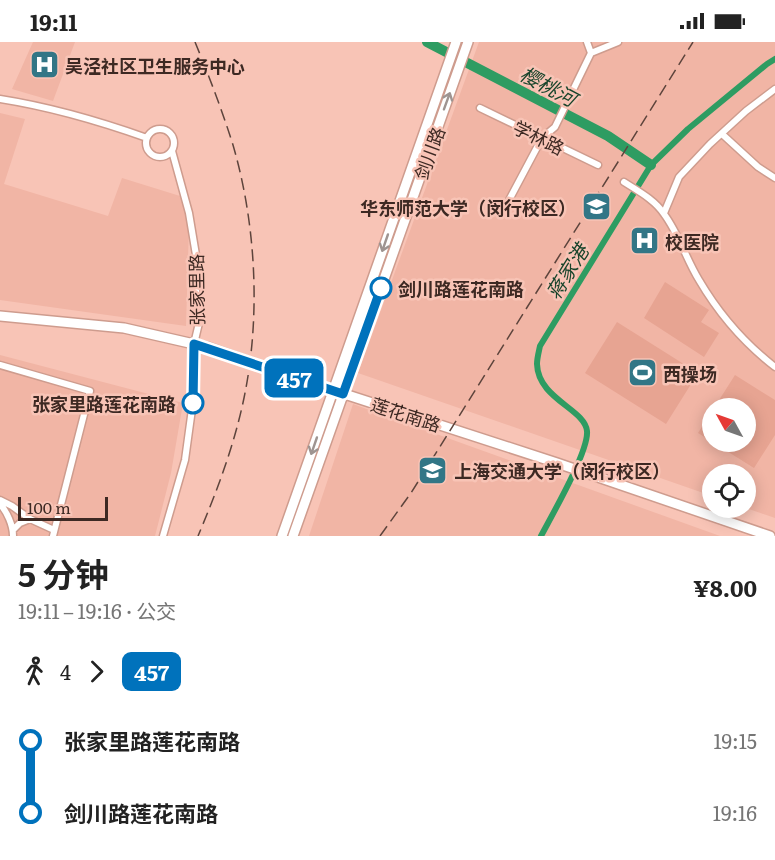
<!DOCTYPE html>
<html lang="zh">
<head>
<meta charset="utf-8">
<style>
  body { margin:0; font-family:Literata,"Noto Sans SC",serif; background:#f6f6f6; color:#222; height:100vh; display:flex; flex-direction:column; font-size:22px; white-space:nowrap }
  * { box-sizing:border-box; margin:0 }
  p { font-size:20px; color:#767676 }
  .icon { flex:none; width:33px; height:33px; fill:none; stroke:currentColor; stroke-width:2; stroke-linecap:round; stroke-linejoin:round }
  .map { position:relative; height:494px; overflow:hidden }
  .panel { display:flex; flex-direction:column; background:#fff; flex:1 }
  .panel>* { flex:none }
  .badge { padding:0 12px; border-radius:9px; font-size:21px; line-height:39px }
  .needle { width:39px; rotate:310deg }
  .buttons { position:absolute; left:702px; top:356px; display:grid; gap:12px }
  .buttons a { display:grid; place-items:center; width:54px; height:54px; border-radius:50%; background:#fff; box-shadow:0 3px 15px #0003; font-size:30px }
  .scale { position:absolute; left:18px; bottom:15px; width:90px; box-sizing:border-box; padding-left:6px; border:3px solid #3d2923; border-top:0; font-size:16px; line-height:21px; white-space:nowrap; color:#3d2923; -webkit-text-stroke:4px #f8c4b6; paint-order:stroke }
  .map>.badge { position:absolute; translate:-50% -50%; box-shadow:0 0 0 3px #fff }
  .legs { display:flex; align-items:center; gap:9px; height:66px; padding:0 18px; font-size:20px }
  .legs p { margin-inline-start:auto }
  .overview { display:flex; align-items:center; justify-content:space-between; height:102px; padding:0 18px }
  h1 { font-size:33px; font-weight:700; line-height:45px }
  ul { padding:0 18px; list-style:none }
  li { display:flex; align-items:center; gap:21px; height:72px; font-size:22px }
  li i { display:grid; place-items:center; width:9px; height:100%; margin:0 8px; background:currentColor }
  li i::after { content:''; width:15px; height:15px; margin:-8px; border:4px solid; border-radius:50%; background:#fff }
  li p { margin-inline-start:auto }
  li:first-child i { background:linear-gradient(#0000 50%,currentColor 0) }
  li:last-child i { background:linear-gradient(currentColor 50%,#0000 0) }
  .status { display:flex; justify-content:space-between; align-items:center; height:42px; padding:0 30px; background:#fff; direction:ltr }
  .status svg { height:16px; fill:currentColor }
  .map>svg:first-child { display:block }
  .built { fill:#f1b5a5; fill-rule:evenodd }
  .green { fill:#e7a492 }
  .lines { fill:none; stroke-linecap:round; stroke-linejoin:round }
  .canal { stroke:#2e9c62; stroke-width:6 }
  .river { stroke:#2e9c62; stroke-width:10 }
  .minor-casing { stroke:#ce9c8e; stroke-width:9 }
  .primary-casing { stroke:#ce9c8e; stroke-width:12 }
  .minor { stroke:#fff; stroke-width:6 }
  .primary { stroke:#fff; stroke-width:9 }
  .rail { stroke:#5d443c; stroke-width:1.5; stroke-dasharray:12 6; stroke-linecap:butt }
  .oneway { stroke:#9e9491 }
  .line-1-casing { stroke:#fff; stroke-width:14 }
  .line-1 { stroke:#0072bc; stroke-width:9 }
  .stop-1-dot { fill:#fff; stroke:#0072bc; stroke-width:3 }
  .labels { text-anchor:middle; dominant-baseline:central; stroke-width:5; stroke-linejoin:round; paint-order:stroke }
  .poi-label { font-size:18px; font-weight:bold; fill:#3d2923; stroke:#f8c4b6; text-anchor:start }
  .street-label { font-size:18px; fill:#3d2923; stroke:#f8c4b6 }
  .stop-label { font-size:18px; font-weight:bold; fill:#3d2923; stroke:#f8c4b6; text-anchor:start }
  .water-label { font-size:20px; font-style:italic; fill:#18442b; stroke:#f8c4b6 }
</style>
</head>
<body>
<div class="status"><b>19:11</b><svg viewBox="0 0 49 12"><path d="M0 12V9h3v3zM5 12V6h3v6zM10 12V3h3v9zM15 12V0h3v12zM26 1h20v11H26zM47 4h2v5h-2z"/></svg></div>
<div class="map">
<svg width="775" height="494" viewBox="0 0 775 494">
  <rect width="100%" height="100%" fill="#f8c4b6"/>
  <path class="built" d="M33,0H75L53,59L12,47Z
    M479,0H775V476L743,465H746V432H712V454L358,331ZM712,366H746V399H712Z
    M0,71L25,77L4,142L108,174L122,136L180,154L189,184L186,284L0,258Z
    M0,313L183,361L171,431L155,494H0Z
    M353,362L720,494H309Z"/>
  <path class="green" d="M665,240L709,268L701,280L719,291L704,315L644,276Z
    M617,280L698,331L666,382L585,331Z
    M735,333L775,358V393L754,426L698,391L712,369V399H746V366H714Z"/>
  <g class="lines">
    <path class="canal" d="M541,494C552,473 589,409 587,389C585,367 538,357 537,322C537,316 539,309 540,304L651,123L688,87L767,22L775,17"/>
    <path class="river" d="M427,0L608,94L651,123"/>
    <defs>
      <path id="minor" d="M587,0L591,11
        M0,57C51,65 99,79 147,96
        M480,66L598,123
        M146 101a14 14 0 1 1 28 0a14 14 0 1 1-28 0Z
        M722,92L758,125L775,136
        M624,140C638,149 655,158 664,172C679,192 686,217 699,238C719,272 744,301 775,325
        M508,160L542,96L555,85L591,11L618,0
        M664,171L679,135L710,102L746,69L775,47
        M0,323L90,349L53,494
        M0,458L12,464L30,477L54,488
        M0,462C7,470 13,483 13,494
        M13,488L20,481L30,477
        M163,494L185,418L192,367L194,302L199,281L196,254V213L189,171L172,109"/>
      <path id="primary" d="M0,274L124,286L207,305L286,333L557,421L770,494
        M282,494L456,0
        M293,494L468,0"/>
    </defs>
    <use href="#minor" class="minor-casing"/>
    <use href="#primary" class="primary-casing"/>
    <use href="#minor" class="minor"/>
    <use href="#primary" class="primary"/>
    <path class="rail" d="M195,0C209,34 222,68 233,103C256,182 261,274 244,356C234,404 217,449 198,494
      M380,494L411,451L693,0"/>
  </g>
  <defs><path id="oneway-shaft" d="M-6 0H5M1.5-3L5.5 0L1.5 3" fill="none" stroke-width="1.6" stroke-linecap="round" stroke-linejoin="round" transform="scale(1.5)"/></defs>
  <g class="oneway">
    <use href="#oneway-shaft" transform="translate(447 59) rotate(-70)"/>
    <use href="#oneway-shaft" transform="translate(385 201) rotate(109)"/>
    <use href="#oneway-shaft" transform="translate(314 404) rotate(109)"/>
  </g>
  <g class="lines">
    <defs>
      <path id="line-1" d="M193,361L194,302L343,352L381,246"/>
    </defs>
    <use href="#line-1" class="line-1-casing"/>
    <use href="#line-1" class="line-1"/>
  </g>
  <defs>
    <symbol id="hospital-square" viewBox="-11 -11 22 22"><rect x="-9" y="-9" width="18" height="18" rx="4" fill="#327686" stroke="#f8c4b6"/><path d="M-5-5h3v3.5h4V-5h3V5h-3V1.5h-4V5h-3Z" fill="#fff"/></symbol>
    <symbol id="university-square" viewBox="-11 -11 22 22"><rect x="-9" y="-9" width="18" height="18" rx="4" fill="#327686" stroke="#f8c4b6"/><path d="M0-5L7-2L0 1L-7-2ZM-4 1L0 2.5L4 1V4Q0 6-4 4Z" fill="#fff"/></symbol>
    <symbol id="stadium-square" viewBox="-11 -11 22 22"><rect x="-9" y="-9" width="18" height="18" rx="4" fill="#327686" stroke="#f8c4b6"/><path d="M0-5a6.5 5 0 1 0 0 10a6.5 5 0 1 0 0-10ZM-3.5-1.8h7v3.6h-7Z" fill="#fff"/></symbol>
  </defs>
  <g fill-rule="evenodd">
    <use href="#hospital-square" x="28" y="6" width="33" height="33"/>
    <use href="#university-square" x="580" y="148" width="33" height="33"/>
    <use href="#hospital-square" x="628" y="182" width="33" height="33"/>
    <use href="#stadium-square" x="626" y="314" width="33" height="33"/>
    <use href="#university-square" x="416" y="412" width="33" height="33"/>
  </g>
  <g class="stop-1-dot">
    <circle cx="381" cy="246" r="10"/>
    <circle cx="193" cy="361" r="10"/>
  </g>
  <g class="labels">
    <g class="poi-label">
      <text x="65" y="23">吴泾社区卫生服务中心</text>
      <text x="576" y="165" text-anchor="end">华东师范大学（闵行校区）</text>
      <text x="665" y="199">校医院</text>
      <text x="663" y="331">西操场</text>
      <text x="454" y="428">上海交通大学（闵行校区）</text>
    </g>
    <g class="street-label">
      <text transform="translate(539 95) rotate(26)">学林路</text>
      <text transform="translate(429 111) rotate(-70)">剑川路</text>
      <text transform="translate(196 248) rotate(-91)">张家里路</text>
      <text transform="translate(406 372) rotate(18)">莲花南路</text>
    </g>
    <g class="stop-label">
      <text x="398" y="246">剑川路莲花南路</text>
      <text x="176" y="361" text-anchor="end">张家里路莲花南路</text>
    </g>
    <g class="water-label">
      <text transform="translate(549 43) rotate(28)">樱桃河</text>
      <text transform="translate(566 229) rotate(-58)">蒋家港</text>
    </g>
  </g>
</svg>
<div class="buttons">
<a><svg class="needle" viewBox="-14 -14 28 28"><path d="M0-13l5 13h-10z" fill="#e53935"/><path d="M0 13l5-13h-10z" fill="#767676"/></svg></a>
<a><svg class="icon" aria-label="locate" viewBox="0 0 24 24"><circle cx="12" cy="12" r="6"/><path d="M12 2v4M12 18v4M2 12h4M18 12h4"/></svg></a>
</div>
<div class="scale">100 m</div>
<b class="badge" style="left:294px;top:336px;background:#0072bc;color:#fff">457</b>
</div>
<section class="panel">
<div class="overview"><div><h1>5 分钟</h1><p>19:11 – 19:16 · 公交</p></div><b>¥8.00</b></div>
<div class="legs"><svg class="icon" aria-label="walk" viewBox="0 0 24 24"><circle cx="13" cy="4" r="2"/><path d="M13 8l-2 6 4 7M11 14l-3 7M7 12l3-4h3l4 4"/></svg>4<svg class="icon" aria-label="forward" viewBox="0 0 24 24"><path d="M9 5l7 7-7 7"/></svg><b class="badge" style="background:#0072bc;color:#fff">457</b></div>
<ul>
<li><i style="color:#0072bc"></i><b>张家里路莲花南路</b><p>19:15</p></li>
<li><i style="color:#0072bc"></i><b>剑川路莲花南路</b><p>19:16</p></li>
</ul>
</section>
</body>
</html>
